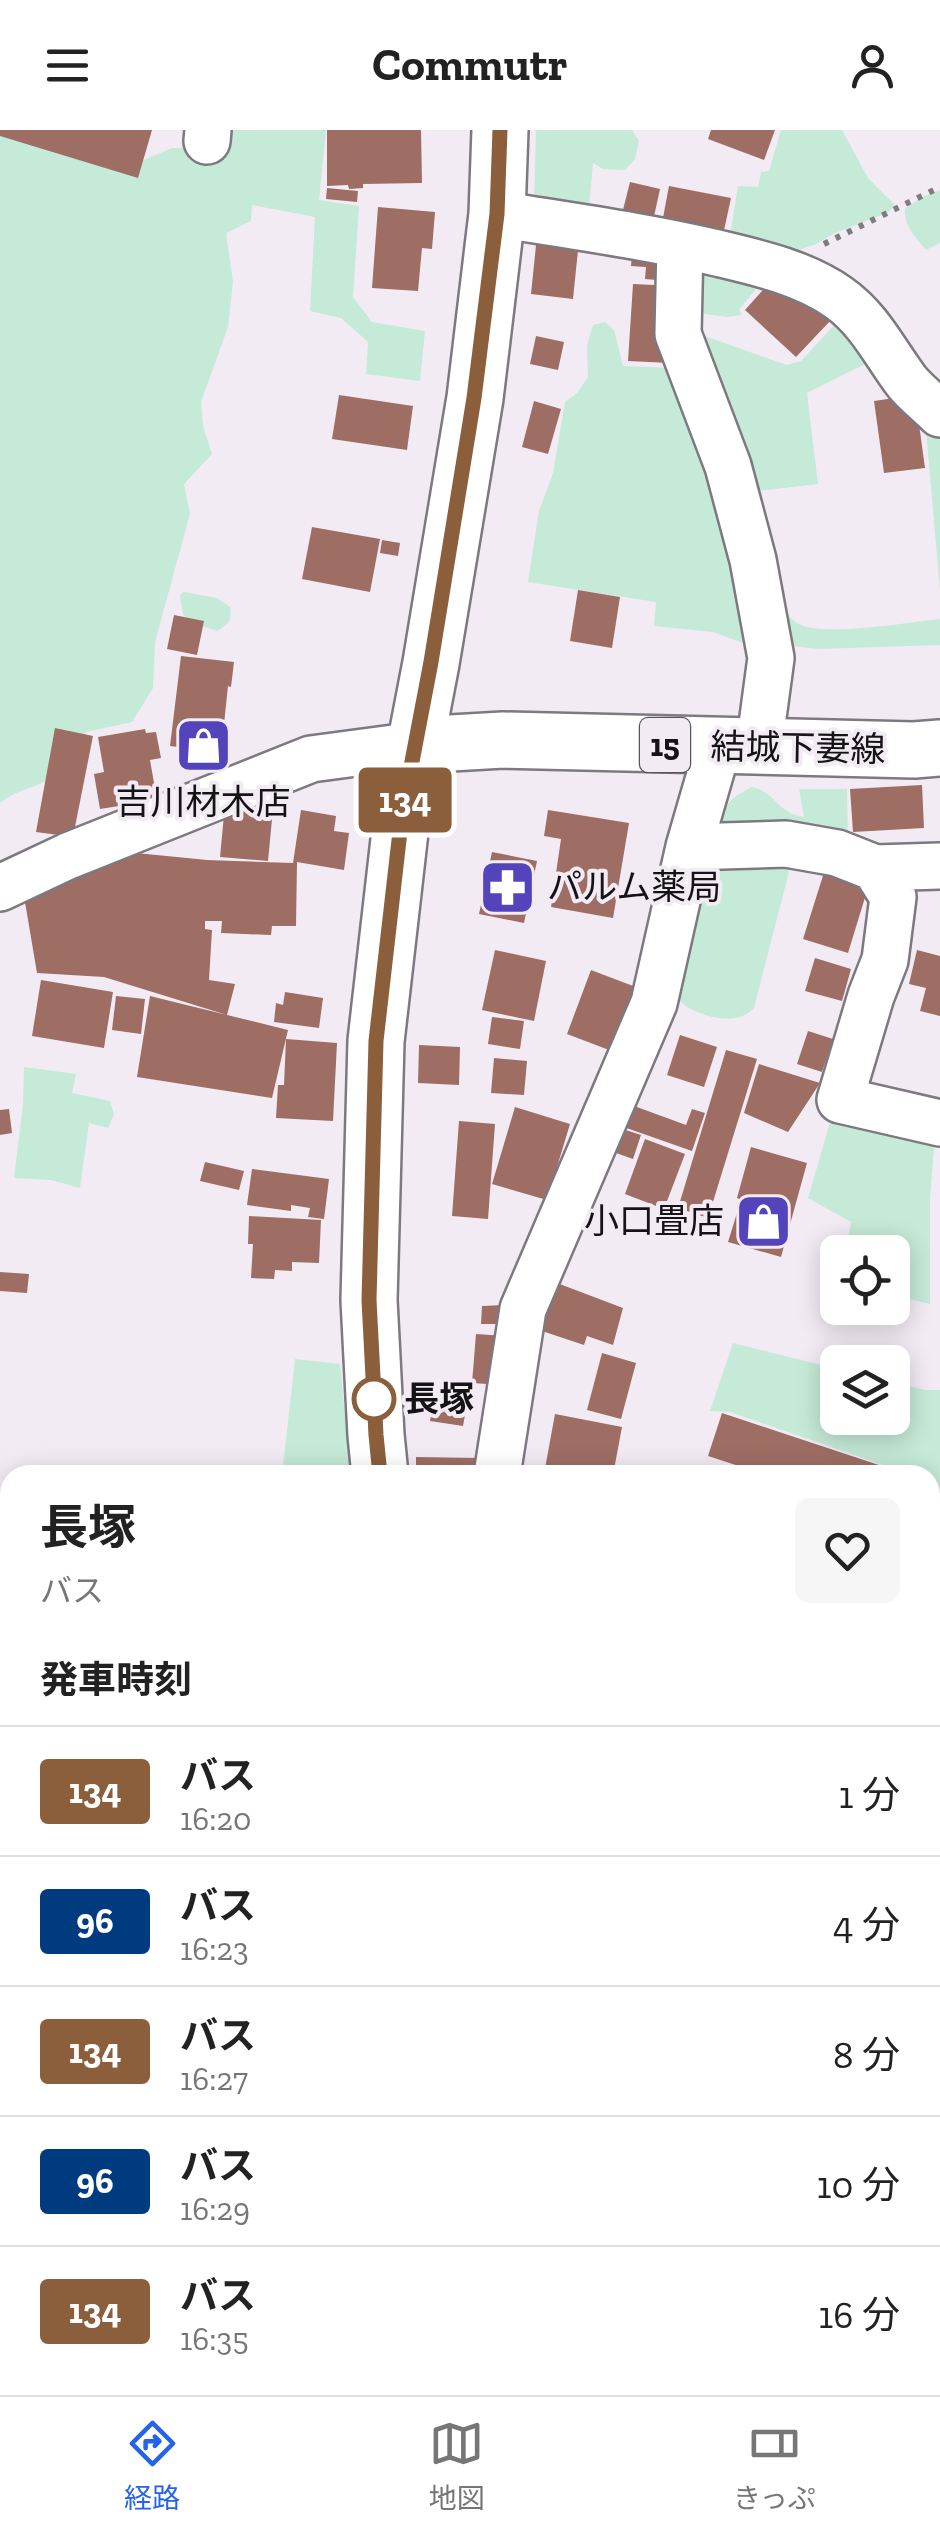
<!DOCTYPE html>
<html lang="ja">
<head>
<meta charset="utf-8">
<style>
  body { margin:0; font-family:"Zilla Slab","Noto Sans JP",serif; background:#f6f6f6; color:#222; height:100vh; display:flex; flex-direction:column; font-size:38px; white-space:nowrap }
  * { box-sizing:border-box; margin:0 }
  p { font-size:32px; color:#767676 }
  .icon { flex:none; width:55px; height:55px; fill:none; stroke:currentColor; stroke-width:2; stroke-linecap:round; stroke-linejoin:round }
  .map { position:relative; flex:1; overflow:hidden }
  .sheet { position:absolute; left:0px; top:1335px; width:940px; height:930px; display:flex; flex-direction:column; background:#fff; border-radius:30px 30px 0 0; box-shadow:0 5px 25px #0003 }
  .sheet>* { flex:none }
  .badge { padding:0 20px; border-radius:8px; font-size:35px; line-height:65px }
  .tools { position:absolute; left:820px; top:1105px; display:grid; gap:20px }
  .tools a { display:grid; place-items:center; width:90px; height:90px; border-radius:15px; background:#fff; box-shadow:0 5px 25px #0003; font-size:50px }
  .map>.badge { position:absolute; translate:-50% -50%; box-shadow:0 0 0 5px #fff }
  h2 { padding:0 40px; font-size:38px; line-height:90px }
  .round { display:grid; place-items:center; flex:none; width:105px; height:105px; border-radius:15px; background:#f6f6f6 }
  .head { display:flex; align-items:center; justify-content:space-between; height:170px; padding:0 40px }
  h1 { font-size:48px; font-weight:700; line-height:75px }
  ul { padding:0; list-style:none }
  li { display:flex; align-items:center; gap:30px; height:130px; padding:0 40px; border-top:2px solid #e0e0e0 }
  li div { flex:1 }
  li b { display:block; font-size:38px }
  li em { font-style:normal }
  li .badge { min-width:110px; font-weight:700; text-align:center }
  header { display:flex; justify-content:space-between; align-items:center; height:130px; padding:0 40px; background:#fff; font-size:45px; font-weight:700 }
  .tab-bar { display:flex; justify-content:space-around; align-items:center; height:140px; border-top:2px solid #e0e0e0; background:#fff; font-size:28px; color:#767676 }
  .tab-bar a { display:grid; justify-items:center; gap:5px }
  .tab-bar .selected { color:#2563eb }
  .map>svg:first-child { display:block }
  .green { fill:#c5ead7 }
  .building { fill:#9e6e64 }
  .lines { fill:none; stroke-linecap:round; stroke-linejoin:round }
  .minor-casing { stroke:#7e7880; stroke-width:50 }
  .major-casing { stroke:#7e7880; stroke-width:60 }
  .highway-casing { stroke:#7e7880; stroke-width:60 }
  .path { stroke:#807b81; stroke-width:6; stroke-dasharray:5 8; stroke-linecap:butt }
  .minor { stroke:#fff; stroke-width:45 }
  .major { stroke:#fff; stroke-width:55 }
  .highway { stroke:#fff; stroke-width:55 }
  .line-casing { stroke:#fff; stroke-width:22 }
  .line { stroke:#8b5e3c; stroke-width:15 }
  .stop-dot { fill:#fff; stroke:#8b5e3c; stroke-width:5 }
  .labels { text-anchor:middle; dominant-baseline:central; stroke-width:8; stroke-linejoin:round; paint-order:stroke }
  .shield { fill:#f2ebf4; stroke:#585459; stroke-width:2.5 }
  .shield-label { font-size:32px; font-weight:bold; fill:#161316 }
  .street-label { font-size:35px; fill:#161316; stroke:#f2ebf4 }
  .poi-label { font-size:35px; fill:#161316; stroke:#f2ebf4 }
  .stop-label { font-size:35px; font-weight:bold; fill:#161316; stroke:#f2ebf4; text-anchor:start }
</style>
</head>
<body>
<header><svg class="icon" aria-label="menu" viewBox="0 0 24 24"><path d="M4 6h16M4 12h16M4 18h16"/></svg>Commutr<svg class="icon" aria-label="person" viewBox="0 0 24 24"><circle cx="12" cy="8" r="4"/><path d="M4 21q1-7 8-7t8 7"/></svg></header>
<div class="map">
<svg width="940" height="2265" viewBox="0 0 940 2265">
  <rect width="100%" height="100%" fill="#f2ebf4"/>
  <path class="green" d="M0,0L132,35L172,18L228,20L230,0H326L319,70L359,76L353,167L372,192L425,201L420,251L366,244L368,212L341,188L310,181L315,87L252,75L251,91L226,103L233,152L228,197L201,272L203,296L212,324L184,354L190,384L155,512L153,558L132,592L86,602C79,618 60,643 44,652C29,659 13,662 0,673Z
    M536,0H632L639,11L635,29L625,40L603,39L593,33L589,78L534,72Z
    M781,0H842L868,48L895,75L889,82L835,103L816,114L790,123L730,106L738,56L758,57L761,42L769,41Z
    M940,60V113L926,120C916,108 903,95 905,79L924,66Z
    M687,123L767,145L739,180L742,185L728,187L696,183Z
    M848,180L885,224L807,263L818,354L750,362L685,199L787,235L801,231Z
    M605,192L614,200L623,236L675,238L678,225L757,518L713,502L654,496L656,472L528,452L539,381L553,343L565,272L577,263L588,247L587,215L593,195Z
    M924,276L940,292V460Z
    M184,462L217,468L230,477C232,491 229,494 217,501L194,493L183,485L180,465Z
    M781,476C786,481 791,490 797,493C820,508 910,492 940,489V515L818,519L792,516Z
    M752,657C777,663 777,683 804,687L799,659H847L848,719L718,699C724,674 729,669 752,657Z
    M793,726L754,878C735,900 687,884 673,864L693,733Z
    M24,937L76,944L72,963L110,971L114,984L108,998L89,993L80,1058L51,1050L14,1048L23,974Z
    M833,982L935,1004L930,1068V1174L893,1165L892,1122H845L851,1092L808,1068Z
    M733,1213L837,1239L838,1288H892L893,1252L925,1260H940V1667L930,1663V1345H904L903,1342L730,1282L710,1281Z
    M295,1229L340,1234L351,1345H282Z
    M10,1471V1680L0,1678V1534Z
    M930,1971L940,1973V2043H936L940,2088V2265H926L915,2255H930Z
    M0,2103L10,2106V2229L0,2225Z
    M161,2255H311V2265H157Z
    M533,2255H714L717,2265H534Z
    M809,2255H903L868,2265H812Z"/>
  <path class="building" d="M0,0H152L138,48L0,6Z
    M327,0H421L422,53L363,54V58L349,59L348,55L327,56Z
    M711,0H775L764,30L708,9Z
    M630,52L660,59L653,91L622,84Z
    M669,56L731,68L723,105L662,93Z
    M327,58L358,61L357,72L326,69Z
    M378,77L435,82L432,119L422,118L418,161L372,158Z
    M538,96L580,101L573,169L531,164Z
    M633,112L672,115L669,151L645,149L646,137L631,136Z
    M779,142L831,190L796,227L745,180Z
    M633,154L675,156L670,233L628,231Z
    M536,206L564,212L558,240L530,234Z
    M339,265L413,276L407,320L332,309Z
    M915,265L925,338L884,343L874,271Z
    M534,271L561,279L548,324L522,317Z
    M312,397L380,409L370,462L302,449Z
    M382,410L400,413L398,426L380,423Z
    M578,460L620,467L612,518L570,511Z
    M174,485L204,491L197,525L167,519Z
    M181,526L234,532L231,557L228,556L219,642L185,638L187,618L170,616Z
    M55,598L93,606L73,707L36,702Z
    M145,599L146,603L156,602L161,628L150,630L157,670L100,679L94,644L104,642L98,607Z
    M922,655L924,698L853,702L850,659Z
    M225,674L273,679L268,731L220,727Z
    M301,680L336,686L334,701L349,703L344,740L297,732L296,796H272L271,805L221,803L222,791H205V799L212,800L209,850L235,854L227,885L104,847L37,843L25,772L84,740L126,722L207,730L293,733Z
    M548,680L629,693L613,788L551,777L561,709L544,706Z
    M492,722L537,731L524,793L479,784Z
    M827,733L871,748L848,823L803,809Z
    M495,820L546,831L534,891L482,880Z
    M917,820L940,826V886L920,881L926,858L909,854Z
    M815,828L851,839L842,871L805,861Z
    M591,840L641,859L617,923L567,904Z
    M41,850L113,862L104,918L32,906Z
    M285,862L323,868L319,898L274,892L276,873L283,875Z
    M116,866L145,869L141,904L112,900Z
    M150,866L288,900L272,968L137,947Z
    M492,887L524,891L520,919L488,914Z
    M808,901L833,909L822,942L797,934Z
    M680,905L717,917L704,957L667,945Z
    M286,909L337,913L333,991L276,988L278,955H284Z
    M419,915L460,917L459,955L418,953Z
    M726,920L757,929L708,1088L678,1078Z
    M494,928L527,931L524,965L491,963Z
    M759,934L820,953L788,1002L744,983Z
    M626,973L686,995L692,979L705,983L692,1021L618,995Z
    M515,977L570,994L547,1070L492,1054Z
    M9,979L12,1003L0,1005V980Z
    M459,991L495,994L488,1089L452,1086Z
    M613,996L641,1005L633,1029L605,1019Z
    M645,1009L685,1024L664,1079L625,1064Z
    M751,1017L807,1033L781,1127L728,1112L741,1070L737,1068Z
    M205,1032L244,1041L239,1060L200,1051Z
    M252,1039L329,1049L324,1089L308,1087L310,1078L291,1075V1081L247,1075Z
    M249,1086L321,1090L319,1133L292,1132V1141L275,1140L274,1149L251,1148L253,1114H248Z
    M0,1142L29,1144L27,1163L0,1161Z
    M557,1153L623,1178L613,1215L587,1206L584,1215L542,1201Z
    M504,1175V1194H481L482,1176Z
    M476,1204L505,1206L502,1255L472,1253Z
    M602,1223L636,1233L621,1289L587,1280Z
    M434,1269L467,1274L463,1296L430,1291Z
    M722,1283L906,1344V1345H766L708,1326Z
    M555,1284L622,1297L613,1345L544,1344Z
    M416,1327L479,1328V1345H416Z
    M930,1668L940,1672V1701L937,1708L930,1705Z
    M935,1863L940,1865V1948L930,1945V1877Z
    M753,2255H802L807,2265H757Z"/>
  <g class="lines">
    <defs>
      <path id="minor" d="M207,11L208,0
        M497,84C571,96 645,106 717,123C759,133 804,143 839,168C870,190 885,223 907,252C916,263 929,273 940,284
        M680,115L678,204L728,336L753,430L771,528L759,617
        M689,717L786,714L837,723L875,738L893,767L885,830L871,866L840,970L940,993
        M875,738L940,736
        M0,758L68,726L311,629L416,615
        M497,1345L523,1179L654,873L689,717L718,617
        M930,1775L940,1781
        M0,2233L10,2237
        M56,2255L81,2265
        M722,2255L726,2265
        M151,2265L155,2255"/>
      <path id="major" d="M416,615L503,610L914,620L940,618"/>
      <path id="highway" d="M380,1345L376,1305L369,1170L376,911L402,684L431,533L475,268L497,84L500,0
        M493,2255L494,2265"/>
    </defs>
    <use href="#minor" class="minor-casing"/>
    <use href="#major" class="major-casing"/>
    <use href="#highway" class="highway-casing"/>
    <path class="path" d="M824,114L940,57"/>
    <use href="#minor" class="minor"/>
    <use href="#major" class="major"/>
    <use href="#highway" class="highway"/>
  </g>
  <g class="lines">
    <defs>
      <path id="line" d="M380,1345L376,1305L369,1170L376,911L402,684L431,532L474,268L497,84L500,0"/>
    </defs>
    <use href="#line" class="line-casing"/>
    <use href="#line" class="line"/>
  </g>
  <defs>
    <symbol id="shop-square" viewBox="-11 -11 22 22"><rect x="-9" y="-9" width="18" height="18" rx="4" fill="#5344bc" stroke="#f2ebf4"/><path d="M-5-2.5h2.3a2.7 3.5 0 0 1 5.4 0H5L5.5 6h-11ZM-1.5-2.5h3a1.5 2.3 0 0 0-3 0Z" fill="#fff"/></symbol>
    <symbol id="pharmacy-square" viewBox="-11 -11 22 22"><rect x="-9" y="-9" width="18" height="18" rx="4" fill="#5344bc" stroke="#f2ebf4"/><path d="M-2-6h4v4h4v4h-4v4h-4v-4h-4v-4h4Z" fill="#fff"/></symbol>
  </defs>
  <g fill-rule="evenodd">
    <use href="#shop-square" x="172" y="584" width="63" height="63"/>
    <use href="#pharmacy-square" x="476" y="726" width="63" height="63"/>
    <use href="#shop-square" x="732" y="1060" width="63" height="63"/>
  </g>
  <circle class="stop-dot" cx="374" cy="1269" r="20"/>
  <g class="labels">
    <rect class="shield" x="640" y="588" width="50" height="54" rx="8"/>
    <g class="shield-label">
      <text x="665" y="615">15</text>
    </g>
    <g class="street-label">
      <text transform="translate(798 618) rotate(1)">結城下妻線</text>
    </g>
    <g class="poi-label">
      <text x="203" y="672">吉川材木店</text>
      <text x="547" y="757" text-anchor="start">パルム薬局</text>
      <text x="724" y="1091" text-anchor="end">小口畳店</text>
    </g>
    <g class="stop-label">
      <text x="404" y="1269">長塚</text>
    </g>
  </g>
</svg>
<div class="tools">
<a><svg class="icon" aria-label="locate" viewBox="0 0 24 24"><circle cx="12" cy="12" r="6"/><path d="M12 2v4M12 18v4M2 12h4M18 12h4"/></svg></a>
<a><svg class="icon" aria-label="layers" viewBox="0 0 24 24"><path d="M12 4l9 5-9 5-9-5zM3 14l9 5 9-5"/></svg></a>
</div>
<b class="badge" style="left:405px;top:670px;background:#8b5e3c;color:#fff">134</b>
<section class="sheet">
<div class="head"><div><h1>長塚</h1><p>バス</p></div><a class="round"><svg class="icon" aria-label="heart" viewBox="0 0 24 24"><path d="M12 20l-8-8c-3-5 5-10 8-4 3-6 11-1 8 4z"/></svg></a></div>
<h2>発車時刻</h2>
<ul>
<li><span class="badge" style="background:#8b5e3c;color:#fff">134</span><div><b>バス</b><p>16:20</p></div><em>1 分</em></li>
<li><span class="badge" style="background:#003b80;color:#fff">96</span><div><b>バス</b><p>16:23</p></div><em>4 分</em></li>
<li><span class="badge" style="background:#8b5e3c;color:#fff">134</span><div><b>バス</b><p>16:27</p></div><em>8 分</em></li>
<li><span class="badge" style="background:#003b80;color:#fff">96</span><div><b>バス</b><p>16:29</p></div><em>10 分</em></li>
<li><span class="badge" style="background:#8b5e3c;color:#fff">134</span><div><b>バス</b><p>16:35</p></div><em>16 分</em></li>
</ul>
</section>
</div>
<nav class="tab-bar">
<a class="selected"><svg class="icon" aria-label="directions" viewBox="0 0 24 24"><path d="M12 3l9 9-9 9-9-9zM9 14v-3h6M13 9l2 2-2 2"/></svg>経路</a>
<a><svg class="icon" aria-label="map" viewBox="0 0 24 24"><path d="M3 6l6-2 6 2 6-2v14l-6 2-6-2-6 2zM9 4v14M15 6v14"/></svg>地図</a>
<a><svg class="icon" aria-label="tickets" viewBox="0 0 24 24"><path d="M3 7h18v10H3zM15 7v10"/></svg>きっぷ</a>
</nav>
</body>
</html>
